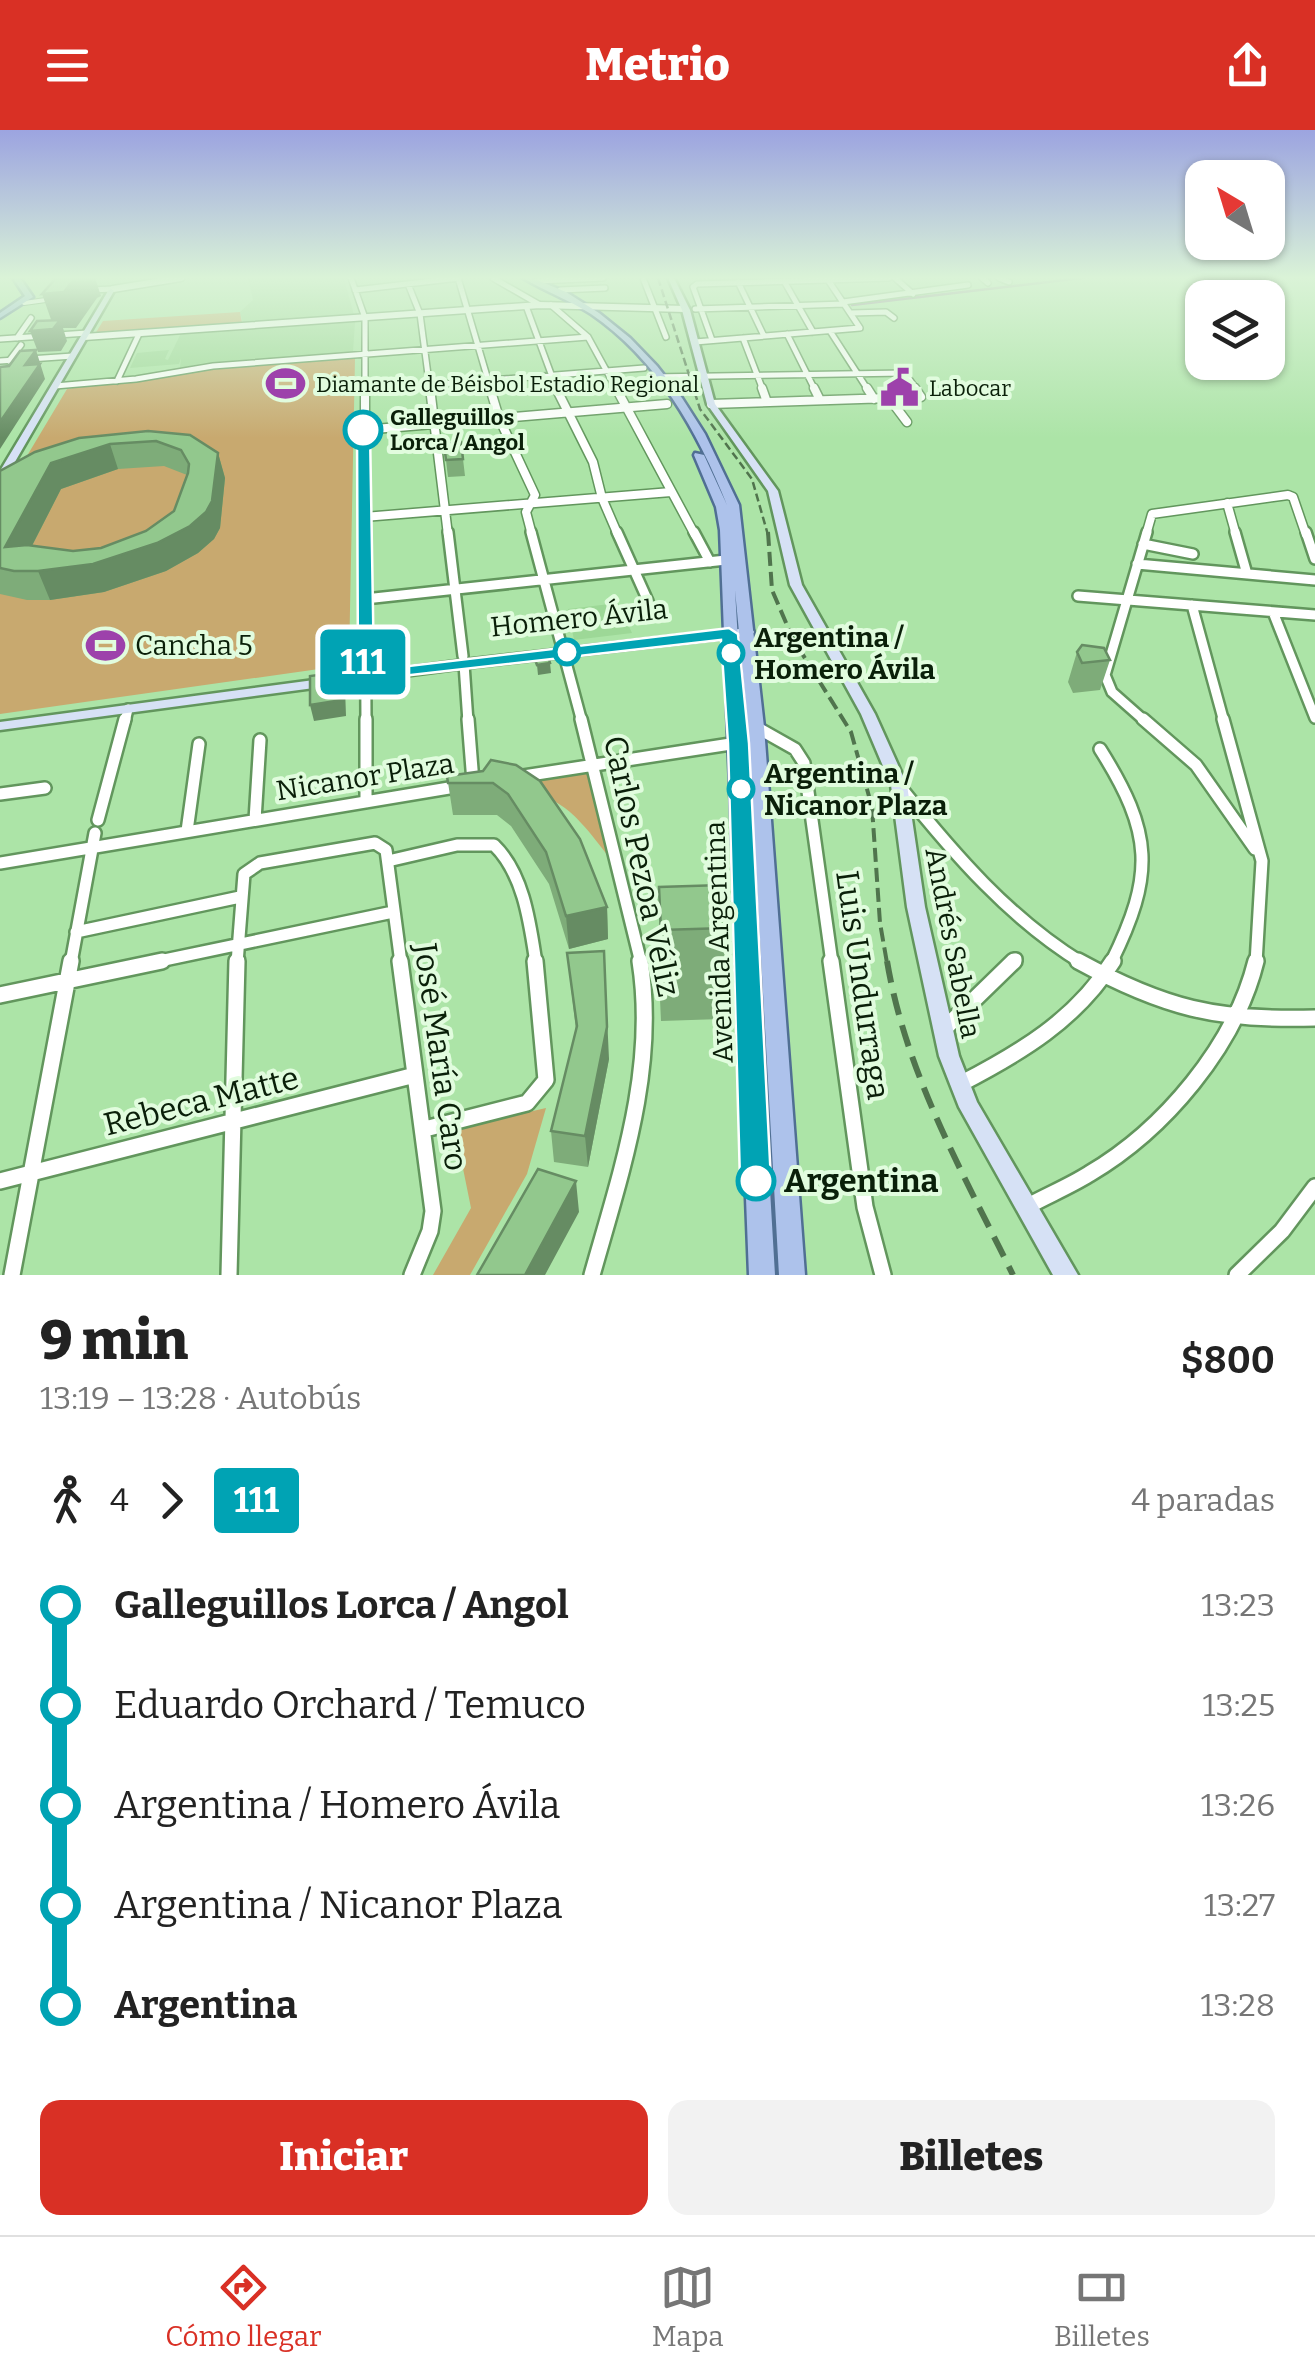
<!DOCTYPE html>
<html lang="es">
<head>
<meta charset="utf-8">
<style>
  body { margin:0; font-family:Bitter,serif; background:#f2f2f2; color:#222; height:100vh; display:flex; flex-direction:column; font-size:38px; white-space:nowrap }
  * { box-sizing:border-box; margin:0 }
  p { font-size:32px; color:#767676 }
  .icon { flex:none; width:55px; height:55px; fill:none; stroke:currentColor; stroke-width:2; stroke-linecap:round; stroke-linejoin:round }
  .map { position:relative; height:1145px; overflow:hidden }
  .details { display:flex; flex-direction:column; background:#fff; flex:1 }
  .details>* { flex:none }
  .badge { padding:0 20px; border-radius:8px; font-size:35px; line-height:65px }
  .needle { width:65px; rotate:322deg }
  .fabs { position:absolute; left:1185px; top:30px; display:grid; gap:20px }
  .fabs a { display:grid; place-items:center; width:100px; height:100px; border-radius:20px; background:#fff; box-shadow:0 2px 8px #0004; font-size:50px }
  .map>.badge { position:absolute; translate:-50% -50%; box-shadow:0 0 0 5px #fff }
  .legs { display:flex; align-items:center; gap:15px; height:110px; padding:0 40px; font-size:32px }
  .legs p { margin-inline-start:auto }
  .summary { display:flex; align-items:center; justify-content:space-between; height:170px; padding:0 40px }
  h1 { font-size:55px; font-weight:800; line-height:75px }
  .cta { display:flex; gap:20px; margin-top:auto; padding:20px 40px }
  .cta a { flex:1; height:115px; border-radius:20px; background:#d93025; color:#fff; font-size:40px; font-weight:800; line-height:115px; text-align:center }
  .cta a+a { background:#f2f2f2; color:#222 }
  ul { padding:0 40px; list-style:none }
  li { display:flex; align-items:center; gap:35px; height:100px; font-size:38px }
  li i { display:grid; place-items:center; width:15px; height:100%; margin:0 12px; background:currentColor }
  li i::after { content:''; width:25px; height:25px; margin:-12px; border:8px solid; border-radius:50%; background:#fff }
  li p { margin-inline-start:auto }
  li:first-child i { background:linear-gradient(#0000 50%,currentColor 0) }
  li:last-child i { background:linear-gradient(currentColor 50%,#0000 0) }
  header { display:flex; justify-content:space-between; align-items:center; height:130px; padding:0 40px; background:#d93025; color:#fff; font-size:45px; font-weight:800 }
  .tabs { display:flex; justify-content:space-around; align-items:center; height:140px; border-top:2px solid #e0e0e0; background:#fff; font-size:28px; color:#767676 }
  .tabs a { display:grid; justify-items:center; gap:5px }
  .tabs .on { color:#d93025 }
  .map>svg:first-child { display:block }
  .built { fill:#9dd897 }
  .green { fill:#c8a96f }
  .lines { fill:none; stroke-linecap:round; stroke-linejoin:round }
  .stream { stroke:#916b97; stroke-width:2.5 }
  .pedestrian-casing { stroke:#62965d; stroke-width:6 }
  .minor-far4-casing { stroke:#62965d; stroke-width:8 }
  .minor-far3-casing { stroke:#62965d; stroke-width:11 }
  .minor-far2-casing { stroke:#62965d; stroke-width:14 }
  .minor-far1-casing { stroke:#62965d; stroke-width:16 }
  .minor-casing { stroke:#62965d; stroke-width:20 }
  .tertiary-casing { stroke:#62965d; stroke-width:9 }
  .secondary-casing { stroke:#62965d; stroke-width:5 }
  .primary-casing { stroke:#506f93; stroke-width:5 }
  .trunk-casing { stroke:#506f93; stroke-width:5 }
  .pedestrian { stroke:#fff; stroke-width:4 }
  .minor-far4 { stroke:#fff; stroke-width:5 }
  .minor-far3 { stroke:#fff; stroke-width:8 }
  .minor-far2 { stroke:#fff; stroke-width:9 }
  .minor-far1 { stroke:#fff; stroke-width:11 }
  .minor { stroke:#fff; stroke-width:15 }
  .tertiary { stroke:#fff; stroke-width:6 }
  .secondary { fill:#d6e1f5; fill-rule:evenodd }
  .primary { fill:#adc2eb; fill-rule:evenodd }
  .trunk { fill:#92aee4; fill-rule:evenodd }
  .rail-far2 { stroke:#50744d; stroke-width:2.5; stroke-dasharray:8 4; stroke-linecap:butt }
  .rail-far1 { stroke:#50744d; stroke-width:4; stroke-dasharray:14 6; stroke-linecap:butt }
  .rail { stroke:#50744d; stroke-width:6; stroke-dasharray:22 11; stroke-linecap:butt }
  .wall { fill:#7eac79; fill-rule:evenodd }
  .shaded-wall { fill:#668c63 }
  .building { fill:#92c88d; stroke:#668c63; stroke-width:2.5; fill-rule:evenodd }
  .line-1 { fill:#00a3b4; stroke:#fff; stroke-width:2.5 }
  .stop-1-dot { fill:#fff; stroke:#00a3b4; stroke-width:5 }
  .labels { text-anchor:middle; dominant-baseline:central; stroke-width:8; stroke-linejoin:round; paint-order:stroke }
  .far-poi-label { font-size:22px; fill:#0a1f09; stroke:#e1fcde; text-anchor:start }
  .far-stop-label { font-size:22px; font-weight:bold; fill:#0a1f09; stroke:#e1fcde; text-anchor:start }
  .street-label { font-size:28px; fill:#0a1f09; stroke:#e1fcde }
  .stop-label { font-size:28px; font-weight:bold; fill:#0a1f09; stroke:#e1fcde; text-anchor:start }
  .poi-label { font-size:28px; fill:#0a1f09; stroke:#e1fcde; text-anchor:start }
  .near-street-label { font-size:32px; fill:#0a1f09; stroke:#e1fcde }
  .near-stop-label { font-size:32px; font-weight:bold; fill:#0a1f09; stroke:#e1fcde; text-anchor:start }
</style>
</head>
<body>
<header><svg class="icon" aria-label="menu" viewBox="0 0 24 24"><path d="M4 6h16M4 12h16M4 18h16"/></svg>Metrio<svg class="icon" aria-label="share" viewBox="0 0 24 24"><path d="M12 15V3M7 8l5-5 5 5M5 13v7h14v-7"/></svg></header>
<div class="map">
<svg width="1315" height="1145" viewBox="0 0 1315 1145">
  <rect width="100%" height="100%" fill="#ace4a7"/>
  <path class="built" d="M248,148H344L354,185L243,193L240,182L253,170Z
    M355,192L353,222L204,233L180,238L181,228L179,234L130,238L137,223L169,220L165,229L168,230L181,203Z
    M618,473L632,503L574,510L568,479Z"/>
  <path class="green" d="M240,182L242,193L95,204L103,191Z
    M355,228L349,530L340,536L0,584V371L67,259L194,240Z
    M592,640L609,727C569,675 561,668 497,652Z
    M546,978L527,1044L470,1145H433L471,1078L455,999Z"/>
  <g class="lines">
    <path class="stream" d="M852,175L1082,148"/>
    <defs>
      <path id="pedestrian" d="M24,173L53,169"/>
      <path id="minor-far4" d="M78,148L90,160L113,159
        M351,148L365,188V260
        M458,148L491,260
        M493,148L540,175
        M643,148L666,207
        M895,148L913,164
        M982,148L988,153
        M999,148L1009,152
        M537,151L603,148
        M784,151L813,202
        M738,152L764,206
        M408,154L420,184L430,260
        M355,160L459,148
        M560,160L605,158
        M843,172L968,155
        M551,175L588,207L617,260
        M526,176L557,260
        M695,179L844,174
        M851,183L886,182L894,188
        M830,201L868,260
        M787,204L815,260
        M17,208L31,188
        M743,208L763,260
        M0,209L87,203
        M712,210L693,157L697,154L889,148
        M695,212L860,198L828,150
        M0,231L73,226
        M9,231L21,215
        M650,247L905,243L917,260
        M117,251L139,204
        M55,256L136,249L213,236L588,207
        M364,260L644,238"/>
      <path id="minor-far3" d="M365,258V405
        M430,258L448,405
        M490,258L499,288L535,365L526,382L532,405
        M556,258L593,332L602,368L618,405
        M616,258L695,405
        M762,258L767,272
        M814,258L820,270
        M867,258L874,269
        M915,258L921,267
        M364,260L390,258
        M889,268L907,292
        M711,274L921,267
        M363,300L667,274
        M1227,373L1236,405
        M364,387L671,362
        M1146,405L1152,384L1288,365L1293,367L1306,405"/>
      <path id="minor-far2" d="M365,402L366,592
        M448,402L463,526
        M531,402L582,592
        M617,402L648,471
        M694,402L710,432
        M1235,402L1247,444
        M1306,402L1315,429
        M1143,414L1193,424
        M1137,434L1315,450
        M1078,466L1315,485
        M365,469L726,430
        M1192,475L1224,592
        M1273,482L1315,588
        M464,534L468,592
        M125,592L128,579
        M1146,592L1112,562L1105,545L1147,402"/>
      <path id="minor-far1" d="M366,589V672
        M468,589L473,652
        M581,589L641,833
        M1143,589L1196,635L1255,719
        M1223,589L1262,731L1256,833
        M756,597L795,619L804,633L832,833
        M1100,619C1153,703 1155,744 1111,833
        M517,647L737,613
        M901,658C954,724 1010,789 1082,833
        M0,664L45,658
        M98,690L125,589
        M255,690L260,610
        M187,701L199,614
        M388,731L457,715H494C524,744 530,794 536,833
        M0,733L461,656
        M76,802L240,767
        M71,833L95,703
        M150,833L393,782
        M237,833L244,744L260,733L375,713L386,720L401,833
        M1012,833L1016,829"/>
      <path id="minor" d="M400,831L433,1081L430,1101L412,1145
        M831,831L865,1077L883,1145
        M1078,831C1164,878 1217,891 1315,888
        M0,865L162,831
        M943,900L1014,831
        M960,954C1020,923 1076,890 1113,831
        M425,999L527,973L546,950L535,831
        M0,1051L415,945
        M1028,1076C1048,1065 1070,1056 1089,1044C1164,1000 1235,916 1256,831
        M12,1145L71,831
        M229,1145L237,831
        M592,1145C621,1042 657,939 640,831
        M1237,1145L1282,1101L1315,1057"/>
      <path id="tertiary" d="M113,159L181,148
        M84,207L540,175L685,179"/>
      <path id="secondary" d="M668,148H674L690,180L715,274L778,361L802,455L875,584L907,655L925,777L959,926L977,972L1078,1145H1053L959,977L939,926L907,777L891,655L861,584L790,455L768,361L707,274L682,180Z
        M111,159L114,161L5,349L0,352V341L108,161Z
        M748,498L752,499L754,502L752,505L464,538L0,600V592L464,530Z"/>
      <path id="primary" d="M523,148H532L566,162L599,183L630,208L657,236L682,268L705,304L739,375L764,597L805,1145H779L748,597L735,460L775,1145H749L720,400L716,377L694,325L695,323L704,325L727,375C698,302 657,229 591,184C569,170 545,161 523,148Z"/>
      <path id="trunk" d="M13,148H20L33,167L0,188V183L25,166Z"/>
    </defs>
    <use href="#pedestrian" class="pedestrian-casing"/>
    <use href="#minor-far4" class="minor-far4-casing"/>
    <use href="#minor-far3" class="minor-far3-casing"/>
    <use href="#minor-far2" class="minor-far2-casing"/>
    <use href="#minor-far1" class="minor-far1-casing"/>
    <use href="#minor" class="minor-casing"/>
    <use href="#tertiary" class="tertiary-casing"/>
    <use href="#secondary" class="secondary-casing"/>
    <use href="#primary" class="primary-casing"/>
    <use href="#trunk" class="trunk-casing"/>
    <use href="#pedestrian" class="pedestrian"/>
    <use href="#minor-far4" class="minor-far4"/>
    <use href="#minor-far3" class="minor-far3"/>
    <use href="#minor-far2" class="minor-far2"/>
    <use href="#minor-far1" class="minor-far1"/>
    <use href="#minor" class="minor"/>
    <use href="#tertiary" class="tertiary"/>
    <use href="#secondary" class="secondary"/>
    <use href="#primary" class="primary"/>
    <use href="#trunk" class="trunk"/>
    <path class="rail-far2" d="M658,148L700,279L752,349L768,405"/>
    <path class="rail-far1" d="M768,402L772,460L793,509L851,602L872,677L880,793L887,833"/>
    <path class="rail" d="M887,831C906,944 963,1043 1013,1145"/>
  </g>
  <path class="wall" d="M148,301L218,323L225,348L220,398L214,409L198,423L166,441L104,462L50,470H27L0,464V341ZM164,336L187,345L174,381L146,401L101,418L73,421L32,416L61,359L118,339Z
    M461,312L465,346L448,347L444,314Z
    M1077,522L1110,530L1100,560L1073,563L1068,552Z
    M447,646L540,651L607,777L608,809L569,819L549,754L511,696L497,685H453Z
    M659,757L726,798L721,889L661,891L659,848Z
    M567,823L609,929L588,1037L554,1032L551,1001L576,900Z"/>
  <path class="shaded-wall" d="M75,148H95L101,166L97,168L76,198H63L67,211L61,221L38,222L30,201L54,198L42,164Z
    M36,220L45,249L0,319V292L25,235Z
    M110,314L118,339L61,359L19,441L5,417L51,333Z
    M218,323L225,348L220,398L214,409L198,423L166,441L104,462L50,470L38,441L157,413Z
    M550,533L551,543L538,545L537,535Z
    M342,542L345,558L346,586L314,591L310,575Z
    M607,777L608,809L569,819L566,786Z
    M604,821L609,929L588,1037L585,1006Z
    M576,1051L579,1082L545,1145H525Z"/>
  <path class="building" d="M56,148H75L64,162L42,164Z
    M60,190L53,199L30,201L37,191Z
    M36,220L25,235L40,234L0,292V237L9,236L20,221Z
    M148,301L190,305L218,323L212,371L206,382L190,396L157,413L93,434L38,441H14L0,438V341L35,322L79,308ZM156,311L181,320L189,334L188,343L174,381L146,401L101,418L73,421L27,415L5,417L51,333L110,314Z
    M461,312L463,329L446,330L444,314Z
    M1082,515L1104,518L1110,530L1082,533L1077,522Z
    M547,522L550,533L537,535L533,524Z
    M342,542V570L310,575V546Z
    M491,630L516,635L540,651L580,709L607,777L566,786L546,722L508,664L493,653H448L447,646L483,641Z
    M722,755L726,798L661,800L659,757Z
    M604,821L607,897L585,1006L551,1001L577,896L567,823Z
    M538,1039L576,1051L525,1145H477Z"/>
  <linearGradient id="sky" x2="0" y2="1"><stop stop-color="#9ca4e0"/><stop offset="0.48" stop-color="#daf3d7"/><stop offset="1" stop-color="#daf3d7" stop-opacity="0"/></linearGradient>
  <rect width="1315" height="308" fill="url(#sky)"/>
  <path class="line-1" d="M363,296L370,300L374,540L729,498L738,504L749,613L771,1051L767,1062L756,1066L745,1062L740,1051L728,613L721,510L358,551L357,300Z"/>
  <defs>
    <symbol id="stadium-bare" viewBox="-9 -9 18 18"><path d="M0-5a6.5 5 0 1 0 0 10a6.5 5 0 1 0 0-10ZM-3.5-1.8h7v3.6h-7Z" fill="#9d41ab" stroke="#e1fcde" stroke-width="2.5" paint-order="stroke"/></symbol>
    <symbol id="civic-bare" viewBox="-9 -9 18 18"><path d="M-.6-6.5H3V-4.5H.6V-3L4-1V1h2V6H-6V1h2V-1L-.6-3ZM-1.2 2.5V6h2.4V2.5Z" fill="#9d41ab" stroke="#e1fcde" stroke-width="2.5" paint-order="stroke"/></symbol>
  </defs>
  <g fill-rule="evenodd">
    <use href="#stadium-bare" x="258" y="226" width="55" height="55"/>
    <use href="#civic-bare" x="872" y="230" width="55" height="55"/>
    <use href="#stadium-bare" x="78" y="488" width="55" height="55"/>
  </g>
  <g class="stop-1-dot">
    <circle cx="363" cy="300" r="18"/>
    <circle cx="567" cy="522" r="12"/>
    <circle cx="731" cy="523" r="12"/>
    <circle cx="741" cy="659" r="12"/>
    <circle cx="756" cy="1051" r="18"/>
  </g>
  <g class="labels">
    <g class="far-poi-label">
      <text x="316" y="254">Diamante de Béisbol Estadio Regional</text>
      <text x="929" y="258">Labocar</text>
    </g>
    <g class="far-stop-label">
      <text x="390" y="287">Galleguillos<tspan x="390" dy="25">Lorca / Angol</tspan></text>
    </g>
    <g class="street-label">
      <text transform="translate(579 488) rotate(-6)">Homero Ávila</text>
      <text transform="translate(365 647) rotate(-9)">Nicanor Plaza</text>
      <text transform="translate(719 812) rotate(-92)">Avenida Argentina</text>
      <text transform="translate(953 813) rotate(79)">Andrés Sabella</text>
    </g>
    <g class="stop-label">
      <text x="754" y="507">Argentina /<tspan x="754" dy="32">Homero Ávila</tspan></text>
      <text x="764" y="643">Argentina /<tspan x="764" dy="32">Nicanor Plaza</tspan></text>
    </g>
    <g class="poi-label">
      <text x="135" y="515">Cancha 5</text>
    </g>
    <g class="near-street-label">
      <text transform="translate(642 736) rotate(78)">Carlos Pezoa Véliz</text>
      <text transform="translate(863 855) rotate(82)">Luis Undurraga</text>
      <text transform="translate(441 927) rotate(82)">José María Caro</text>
      <text transform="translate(201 971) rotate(-14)">Rebeca Matte</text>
    </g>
    <g class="near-stop-label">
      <text x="784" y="1051">Argentina</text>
    </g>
  </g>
</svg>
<div class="fabs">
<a><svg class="needle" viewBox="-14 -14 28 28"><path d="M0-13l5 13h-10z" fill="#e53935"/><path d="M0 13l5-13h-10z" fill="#767676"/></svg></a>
<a><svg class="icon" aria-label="layers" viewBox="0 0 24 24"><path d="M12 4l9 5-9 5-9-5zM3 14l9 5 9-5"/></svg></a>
</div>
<b class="badge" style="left:363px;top:532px;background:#00a3b4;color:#fff">111</b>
</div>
<section class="details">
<div class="summary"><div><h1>9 min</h1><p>13:19 – 13:28 · Autobús</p></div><b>$800</b></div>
<div class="legs"><svg class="icon" aria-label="walk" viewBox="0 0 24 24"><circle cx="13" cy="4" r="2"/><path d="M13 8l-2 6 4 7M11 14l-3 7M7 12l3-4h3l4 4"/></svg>4<svg class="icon" aria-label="forward" viewBox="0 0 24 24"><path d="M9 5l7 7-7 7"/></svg><b class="badge" style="background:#00a3b4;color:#fff">111</b><p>4 paradas</p></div>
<ul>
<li><i style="color:#00a3b4"></i><b>Galleguillos Lorca / Angol</b><p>13:23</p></li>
<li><i style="color:#00a3b4"></i><span>Eduardo Orchard / Temuco</span><p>13:25</p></li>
<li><i style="color:#00a3b4"></i><span>Argentina / Homero Ávila</span><p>13:26</p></li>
<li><i style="color:#00a3b4"></i><span>Argentina / Nicanor Plaza</span><p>13:27</p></li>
<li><i style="color:#00a3b4"></i><b>Argentina</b><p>13:28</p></li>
</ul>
<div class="cta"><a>Iniciar</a><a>Billetes</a></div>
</section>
<nav class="tabs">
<a class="on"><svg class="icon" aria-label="directions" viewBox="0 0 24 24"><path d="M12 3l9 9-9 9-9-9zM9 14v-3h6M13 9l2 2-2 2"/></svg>Cómo llegar</a>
<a><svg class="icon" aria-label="map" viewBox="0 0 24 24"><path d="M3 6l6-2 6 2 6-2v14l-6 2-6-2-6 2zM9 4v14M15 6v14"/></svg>Mapa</a>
<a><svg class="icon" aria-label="tickets" viewBox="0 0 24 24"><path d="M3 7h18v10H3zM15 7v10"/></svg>Billetes</a>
</nav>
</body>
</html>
